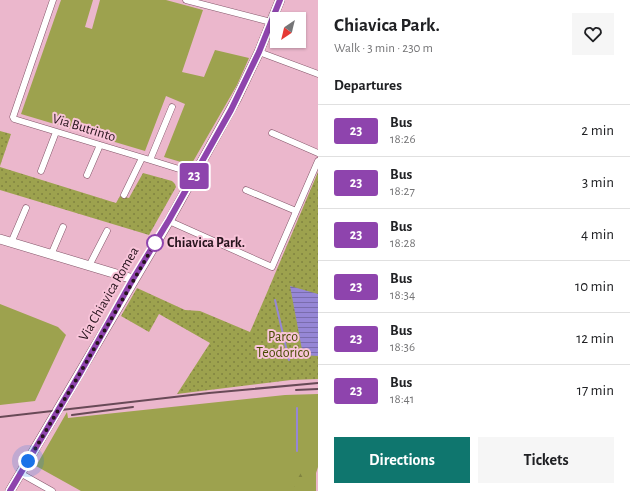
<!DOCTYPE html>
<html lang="en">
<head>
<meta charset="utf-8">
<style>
  body { margin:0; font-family:"Alegreya Sans",sans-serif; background:#f6f6f6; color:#202124; height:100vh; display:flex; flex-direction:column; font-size:15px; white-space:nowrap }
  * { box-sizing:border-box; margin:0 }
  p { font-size:13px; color:#757577 }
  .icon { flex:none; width:22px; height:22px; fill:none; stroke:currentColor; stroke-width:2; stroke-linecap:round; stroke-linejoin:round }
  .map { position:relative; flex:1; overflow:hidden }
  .drawer { display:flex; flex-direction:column; background:#fff; width:312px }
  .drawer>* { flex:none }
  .badge { padding:0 8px; border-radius:3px; font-size:14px; line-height:26px }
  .needle { width:26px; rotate:215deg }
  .buttons { position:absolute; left:270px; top:12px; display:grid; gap:8px }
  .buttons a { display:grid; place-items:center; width:36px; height:36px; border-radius:0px; background:#fff; box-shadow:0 1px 3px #0004; font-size:20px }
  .you { position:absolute; width:20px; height:20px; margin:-10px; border:3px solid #fff; border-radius:50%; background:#1a73e8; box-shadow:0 0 0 6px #1a73e833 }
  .map>.badge { position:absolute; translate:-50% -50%; box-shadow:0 0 0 2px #fff }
  h2 { padding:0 16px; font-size:15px; line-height:36px }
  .round { display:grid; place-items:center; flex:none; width:42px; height:42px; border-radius:0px; background:#f6f6f6 }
  .headline { display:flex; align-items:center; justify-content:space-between; height:68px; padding:0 16px }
  h1 { font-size:19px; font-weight:700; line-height:30px }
  .cta { display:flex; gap:8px; margin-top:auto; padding:8px 16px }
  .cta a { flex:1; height:46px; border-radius:0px; background:#0f766e; color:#fff; font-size:16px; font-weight:700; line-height:46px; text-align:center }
  .cta a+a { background:#f6f6f6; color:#202124 }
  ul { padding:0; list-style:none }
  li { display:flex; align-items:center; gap:12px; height:52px; padding:0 16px; border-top:1px solid #e0e0e0 }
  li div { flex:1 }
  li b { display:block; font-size:15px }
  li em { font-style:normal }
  li .badge { min-width:44px; font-weight:700; text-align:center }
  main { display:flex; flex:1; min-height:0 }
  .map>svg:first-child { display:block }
  .green { fill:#9da24e }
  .forest { fill:url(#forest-firs) }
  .park { fill:url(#park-dots) }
  .water { fill:url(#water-rules) }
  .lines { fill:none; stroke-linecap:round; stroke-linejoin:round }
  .stream { stroke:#9687d6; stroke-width:2 }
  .street-casing { stroke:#84566a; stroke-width:7 }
  .secondary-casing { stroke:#84566a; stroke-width:10 }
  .street { stroke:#fff; stroke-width:6 }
  .secondary { stroke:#fff; stroke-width:9 }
  .rail { stroke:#684a57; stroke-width:2 }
  .line-casing { stroke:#fff; stroke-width:9 }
  .line { stroke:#8e44ad; stroke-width:6 }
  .walk { stroke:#26131c; stroke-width:4; stroke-dasharray:0 7.2 }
  .stop-dot { fill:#fff; stroke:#8e44ad; stroke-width:2 }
  .labels { text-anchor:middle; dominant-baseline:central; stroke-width:4; stroke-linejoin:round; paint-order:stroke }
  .street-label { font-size:14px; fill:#26131c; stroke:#f8c4d9 }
  .stop-label { font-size:14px; font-weight:bold; fill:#26131c; stroke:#f8c4d9; text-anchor:start }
  .park-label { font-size:14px; fill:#4a4d04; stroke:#f8c4d9 }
</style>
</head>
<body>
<main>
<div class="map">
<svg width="318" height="491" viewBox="0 0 318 491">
  <defs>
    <pattern id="forest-firs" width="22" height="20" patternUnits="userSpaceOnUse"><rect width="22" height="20" fill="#9da24e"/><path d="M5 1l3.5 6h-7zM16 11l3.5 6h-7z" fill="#808340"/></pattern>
    <pattern id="park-dots" width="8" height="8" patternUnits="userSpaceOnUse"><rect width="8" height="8" fill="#9da24e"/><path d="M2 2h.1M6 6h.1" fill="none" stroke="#808340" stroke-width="1.8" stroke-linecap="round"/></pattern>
    <pattern id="water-rules" width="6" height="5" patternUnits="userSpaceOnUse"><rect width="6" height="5" fill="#9687d6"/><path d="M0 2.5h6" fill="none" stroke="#7a6dad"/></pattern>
  </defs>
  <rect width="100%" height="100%" fill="#ebb7cc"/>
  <path class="green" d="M61,0H93L85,27L92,29L100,0H166L203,10L182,72L204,77L215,50L249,58L237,85L191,165L164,157L185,104L166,96L145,151L21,114Z
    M0,304L58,327L66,335L35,401L0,405Z
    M318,394V467L316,473V491H81L36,466L67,412L68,418L285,395Z"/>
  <path class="forest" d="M299,471L309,489L310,491H295L294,486Z"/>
  <path class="park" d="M0,131L11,134L0,166Z
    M0,167L116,203L120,196L129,198L143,173L172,181L175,184L176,187L149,235L0,190Z
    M318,172V379L291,380L177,394L210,343L159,314L149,332L121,316L137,288L185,310L200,311L250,332L266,295Z"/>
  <path class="water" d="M290,286L318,294V356L303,355Z"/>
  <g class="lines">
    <path class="stream" d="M275,300L289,360
      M297,408V451"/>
    <defs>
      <path id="street" d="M53,0L13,117L14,119L150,160L172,107
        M186,0L271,22
        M259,52L318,74
        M272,133L318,153
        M150,160L195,174
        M41,171L56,132
        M87,175L100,145
        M246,190L296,211
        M124,195L142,158
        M169,221L272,267L318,161
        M11,243L26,208
        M51,255L63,227
        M89,266L107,231
        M20,473L52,491"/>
      <path id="secondary" d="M0,239L133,279
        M10,491L169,221L237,98L259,52L280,0"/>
    </defs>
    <use href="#street" class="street-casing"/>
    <use href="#secondary" class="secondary-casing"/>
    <use href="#street" class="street"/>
    <use href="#secondary" class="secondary"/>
    <path class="rail" d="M296,390L318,389
      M72,415L133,407
      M0,417L209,393L318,383"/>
  </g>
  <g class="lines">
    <defs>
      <path id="line" d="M10,491L79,375L133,279L169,220L231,110L259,52L280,0"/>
    </defs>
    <use href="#line" class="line-casing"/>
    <use href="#line" class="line"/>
    <path class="walk" d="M28,461L79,375L155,243"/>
  </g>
  <circle class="stop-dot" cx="155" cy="243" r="8"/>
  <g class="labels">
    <g class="street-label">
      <text transform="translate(84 128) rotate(17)">Via Butrinto</text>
      <text transform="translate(109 294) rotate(-60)">Via Chiavica Romea</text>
    </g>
    <g class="stop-label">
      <text x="167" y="243">Chiavica Park.</text>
    </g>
    <g class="park-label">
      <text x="283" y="337">Parco<tspan x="283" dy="16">Teodorico</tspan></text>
    </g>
  </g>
</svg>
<div class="buttons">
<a><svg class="needle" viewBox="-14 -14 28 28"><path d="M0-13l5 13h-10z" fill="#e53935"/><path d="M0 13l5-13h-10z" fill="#757577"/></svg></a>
</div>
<div class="you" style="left:28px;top:461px"></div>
<b class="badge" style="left:194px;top:176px;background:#8e44ad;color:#fff">23</b>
</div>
<section class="drawer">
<div class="headline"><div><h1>Chiavica Park.</h1><p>Walk · 3 min · 230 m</p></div><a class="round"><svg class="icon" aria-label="heart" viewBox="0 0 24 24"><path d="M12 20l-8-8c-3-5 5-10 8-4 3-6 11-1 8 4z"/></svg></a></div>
<h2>Departures</h2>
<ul>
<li><span class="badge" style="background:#8e44ad;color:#fff">23</span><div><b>Bus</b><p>18:26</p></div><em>2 min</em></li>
<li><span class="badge" style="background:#8e44ad;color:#fff">23</span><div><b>Bus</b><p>18:27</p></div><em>3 min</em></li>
<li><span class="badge" style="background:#8e44ad;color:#fff">23</span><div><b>Bus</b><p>18:28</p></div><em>4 min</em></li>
<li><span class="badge" style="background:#8e44ad;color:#fff">23</span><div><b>Bus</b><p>18:34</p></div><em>10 min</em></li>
<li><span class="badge" style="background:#8e44ad;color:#fff">23</span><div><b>Bus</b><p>18:36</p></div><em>12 min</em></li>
<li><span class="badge" style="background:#8e44ad;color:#fff">23</span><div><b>Bus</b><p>18:41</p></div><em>17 min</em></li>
</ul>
<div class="cta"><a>Directions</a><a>Tickets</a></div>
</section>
</main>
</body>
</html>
